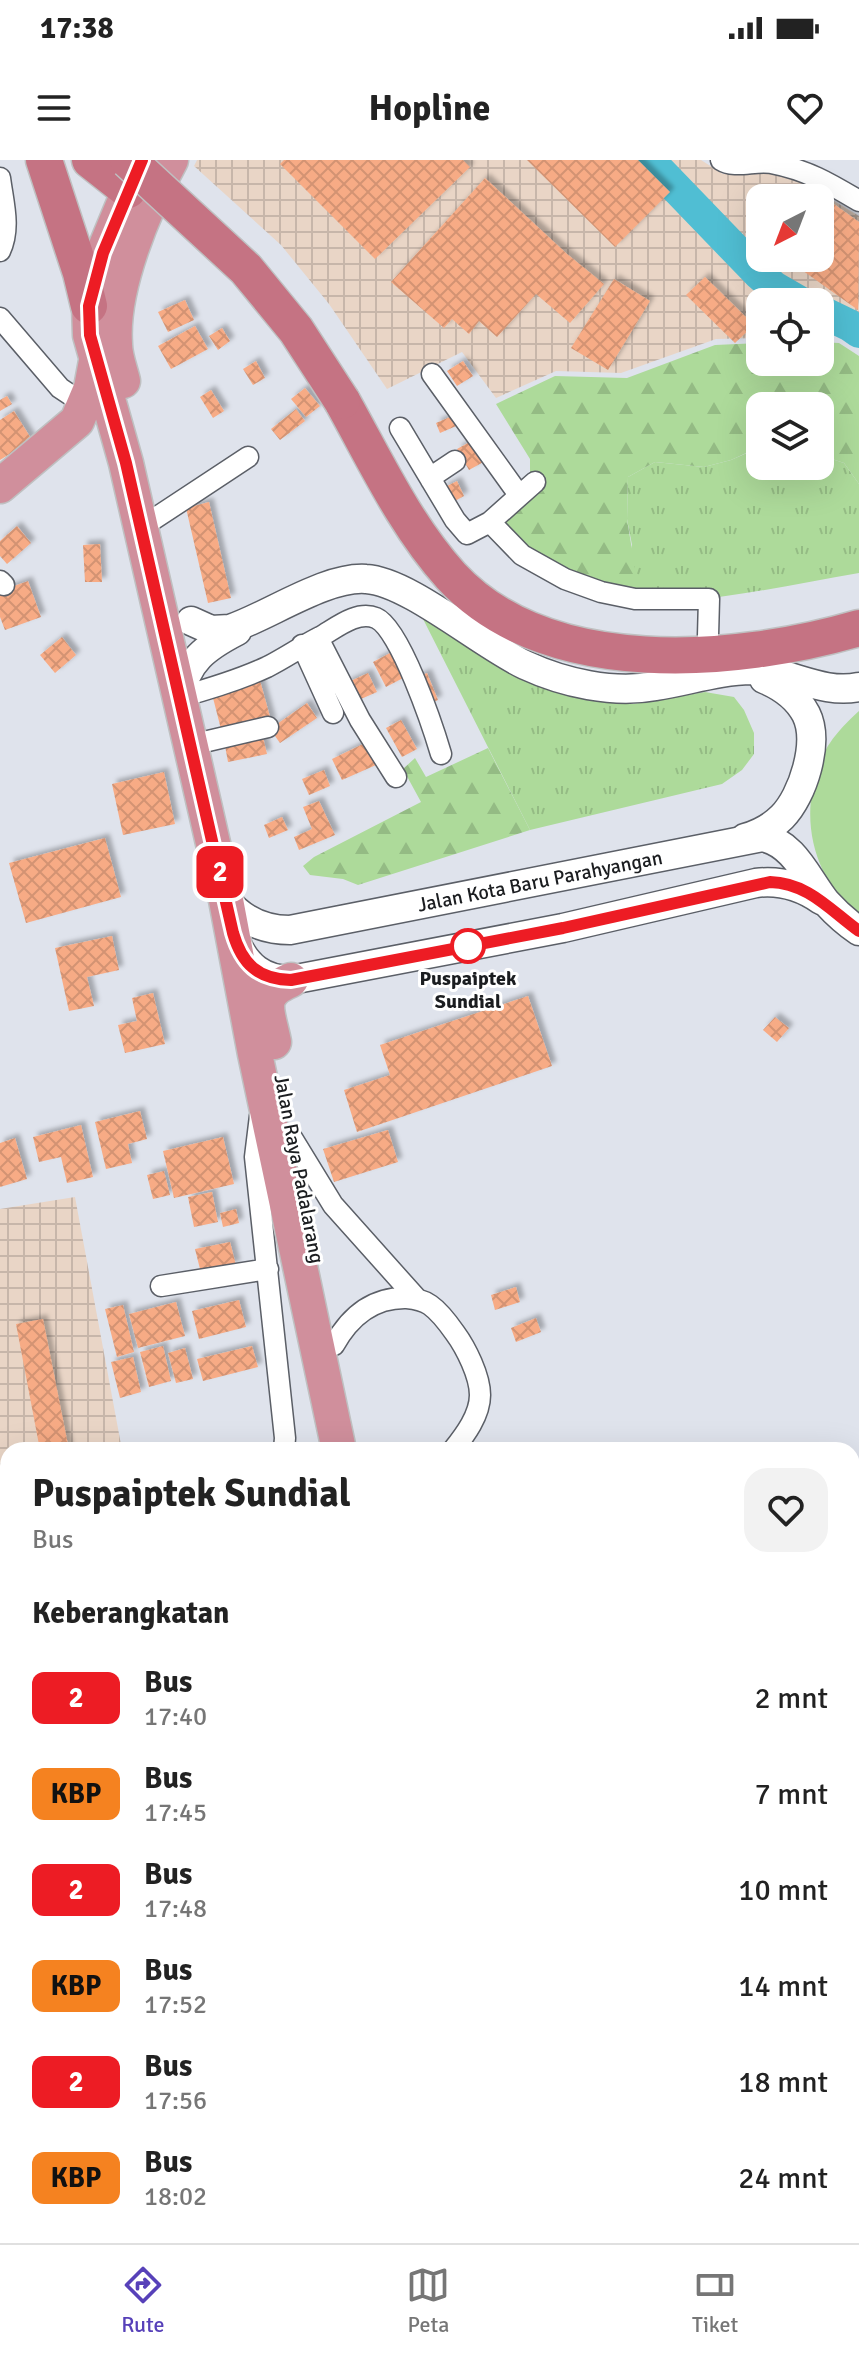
<!DOCTYPE html>
<html lang="id">
<head>
<meta charset="utf-8">
<style>
  body { margin:0; font-family:Signika,sans-serif; background:#f2f2f2; color:#222; height:100vh; display:flex; flex-direction:column; font-size:30px; white-space:nowrap }
  * { box-sizing:border-box; margin:0 }
  p { font-size:26px; color:#767676 }
  .icon { flex:none; width:44px; height:44px; fill:none; stroke:currentColor; stroke-width:2; stroke-linecap:round; stroke-linejoin:round }
  .map { position:relative; flex:1; overflow:hidden }
  .drawer { position:absolute; left:0px; top:1282px; width:860px; height:802px; display:flex; flex-direction:column; background:#fff; border-radius:24px 24px 0 0; box-shadow:0 8px 32px #0002 }
  .drawer>* { flex:none }
  .badge { padding:0 16px; border-radius:12px; font-size:28px; line-height:52px }
  .needle { width:52px; rotate:222deg }
  .buttons { position:absolute; left:746px; top:24px; display:grid; gap:16px }
  .buttons a { display:grid; place-items:center; width:88px; height:88px; border-radius:16px; background:#fff; box-shadow:0 8px 32px #0002; font-size:40px }
  .map>.badge { position:absolute; translate:-50% -50%; box-shadow:0 0 0 4px #fff }
  h2 { padding:0 32px; font-size:30px; line-height:72px }
  .round { display:grid; place-items:center; flex:none; width:84px; height:84px; border-radius:24px; background:#f2f2f2 }
  .headline { display:flex; align-items:center; justify-content:space-between; height:136px; padding:0 32px }
  h1 { font-size:38px; font-weight:700; line-height:60px }
  ul { padding:0; list-style:none }
  li { display:flex; align-items:center; gap:24px; height:96px; padding:0 32px }
  li div { flex:1 }
  li b { display:block; font-size:30px }
  li em { font-style:normal }
  li .badge { min-width:88px; font-weight:700; text-align:center }
  .status { display:flex; justify-content:space-between; align-items:center; height:56px; padding:0 40px; background:#fff; direction:ltr }
  .status svg { height:22px; fill:currentColor }
  header { display:flex; justify-content:space-between; align-items:center; height:104px; padding:0 32px; background:#fff; font-size:36px; font-weight:700 }
  .tabs { display:flex; justify-content:space-around; align-items:center; height:112px; border-top:2px solid #e0e0e0; background:#fff; font-size:22px; color:#767676 }
  .tabs a { display:grid; justify-items:center; gap:4px }
  .tabs .active { color:#5741b9 }
  .map>svg:first-child { display:block }
  .built { fill:#d1d8e8 }
  .industrial { fill:url(#industrial-grid); fill-rule:evenodd }
  .grass { fill:url(#grass-tufts) }
  .forest { fill:url(#forest-firs) }
  .park { fill:#adda9a }
  .lines { fill:none; stroke-linecap:round; stroke-linejoin:round }
  .stream { stroke:#50bed3; stroke-width:5 }
  .river { stroke:#50bed3; stroke-width:32 }
  .building { fill:url(#building-cross-hatch); filter:url(#shadow) }
  .minor-casing { stroke:#5b5f67; stroke-width:23 }
  .tertiary-casing { stroke:#5b5f67; stroke-width:27 }
  .secondary-casing { stroke:#5b5f67; stroke-width:31 }
  .trunk-casing { stroke:#bfc0c1; stroke-width:37 }
  .motorway-casing { stroke:#bfc0c1; stroke-width:39 }
  .minor { stroke:#fff; stroke-width:20 }
  .tertiary { stroke:#fff; stroke-width:24 }
  .secondary { stroke:#fff; stroke-width:28 }
  .trunk { stroke:#d08f9c; stroke-width:34 }
  .motorway { stroke:#c57383; stroke-width:36 }
  .motorway-bridge-casing { stroke:#bfc0c1; stroke-width:39; stroke-linecap:butt }
  .motorway-bridge { stroke:#c57383; stroke-width:36 }
  .line-casing { stroke:#fff; stroke-width:18 }
  .line { stroke:#ed1c24; stroke-width:12 }
  .stop-dot { fill:#fff; stroke:#ed1c24; stroke-width:4 }
  .labels { text-anchor:middle; dominant-baseline:central; stroke-width:6; stroke-linejoin:round; paint-order:stroke }
  .street-label { font-size:20px; fill:#1b1d20; stroke:#fff }
  .stop-label { font-size:20px; font-weight:bold; fill:#1b1d20; stroke:#fff }
</style>
</head>
<body>
<div class="status"><b>17:38</b><svg viewBox="0 0 49 12"><path d="M0 12V9h3v3zM5 12V6h3v6zM10 12V3h3v9zM15 12V0h3v12zM26 1h20v11H26zM47 4h2v5h-2z"/></svg></div>
<header><svg class="icon" aria-label="menu" viewBox="0 0 24 24"><path d="M4 6h16M4 12h16M4 18h16"/></svg>Hopline<svg class="icon" aria-label="heart" viewBox="0 0 24 24"><path d="M12 20l-8-8c-3-5 5-10 8-4 3-6 11-1 8 4z"/></svg></header>
<div class="map">
<svg width="859" height="2083" viewBox="0 0 859 2083">
  <defs>
    <pattern id="industrial-grid" width="8" height="8" patternUnits="userSpaceOnUse" patternTransform="scale(2)"><rect width="8" height="8" fill="#e9d5c6"/><path d="M0 4h8M4 0v8" fill="none" stroke="#c7b6aa"/></pattern>
    <pattern id="grass-tufts" width="24" height="20" patternUnits="userSpaceOnUse" patternTransform="scale(2)"><rect width="24" height="20" fill="#adda9a"/><path d="M3 7l-1-3M5 7V3M7 7l1-3M15 17l-1-3M17 17v-4M19 17l1-3" fill="none" stroke="#94bb84"/></pattern>
    <pattern id="forest-firs" width="22" height="20" patternUnits="userSpaceOnUse" patternTransform="scale(2)"><rect width="22" height="20" fill="#adda9a"/><path d="M5 1l3.5 6h-7zM16 11l3.5 6h-7z" fill="#94bb84"/></pattern>
    <pattern id="building-cross-hatch" width="8" height="8" patternUnits="userSpaceOnUse" patternTransform="scale(2)"><rect width="8" height="8" fill="#f7ab85"/><path d="M0 0l8 8M0 8l8-8" fill="none" stroke="#d39373"/></pattern>
    <filter id="shadow"><feDropShadow dx="4.5" dy="-4.5" stdDeviation="2" flood-color="#0004"/></filter>
  </defs>
  <rect width="100%" height="100%" fill="#dfe3ec"/>
  <path class="built" d="M8,1770V1966L0,1945V1774Z
    M49,2076H196L199,2083H51Z"/>
  <path class="industrial" d="M197,0H701L723,14L785,12L859,56V188L842,176H820V142H760V178L716,179L621,213L556,211L496,238L462,192L387,229L329,144L281,85L194,6ZM760,38H820V98H760Z
    M75,1037L122,1290H8V1762L0,1765V1049Z"/>
  <path class="grass" d="M756,289L760,290V306H820V295L844,303L859,324V413C779,427 698,445 617,445L632,385L627,359L628,317L655,302L704,307L731,300Z
    M422,457L569,530L633,544L705,532L734,537L744,550L754,573V594L742,610L722,624L530,670Z"/>
  <path class="forest" d="M820,182L839,183L859,196V324L844,303L820,295V246H760V290L755,289L731,300L704,307L655,302L628,317L627,359L637,421L617,445L493,378L530,316V299L496,244L555,216L627,218L715,185L760,183V202H820Z
    M488,588L530,670L358,725L343,719L310,715L303,706L314,697L421,642L403,609L415,598L426,617Z"/>
  <path class="park" d="M859,551V755C814,721 798,657 820,605C823,598 825,589 830,583C837,572 849,560 859,551Z"/>
  <g class="lines">
    <path class="stream" d="M852,1854L859,1840
      M603,2083L606,2076"/>
    <path class="river" d="M649,0L759,114L774,127L800,142
      M820,151L849,165L859,172"/>
  </g>
  <path class="building" d="M284,0H463L470,7L375,99L280,4Z
    M527,0H638L670,32L615,87Z
    M485,18L567,94L604,124L570,163L536,134L497,177L479,161L469,174L452,159L444,168L391,122Z
    M810,27L859,62L858,150L785,98H820V38H802Z
    M705,117L754,165L735,183L686,135Z
    M614,119L650,141L608,210L571,188Z
    M185,140L194,160L168,172L158,152Z
    M195,166L208,189L171,209L158,186Z
    M222,168L230,181L218,190L209,176Z
    M256,201L265,218L253,225L243,209Z
    M463,201L473,216L457,226L447,211Z
    M305,228L320,246L306,257L291,239Z
    M211,230L224,251L213,258L200,237Z
    M7,236L12,244L0,251V240Z
    M296,249L305,261L280,280L271,269Z
    M14,251L32,280L0,300V260Z
    M459,253L463,263L440,273L436,263Z
    M475,279L487,300L469,310L457,289Z
    M457,321L464,336L451,343L443,328Z
    M209,342L231,438L208,443L186,348Z
    M17,366L31,383L7,404L0,396V381Z
    M100,384L102,422H85L83,385Z
    M28,421L41,457L5,470L0,457V431Z
    M62,477L76,495L55,513L40,495Z
    M390,493L403,518L386,527L373,502Z
    M368,513L377,532L354,542L346,523Z
    M427,513L438,540L426,545L415,518Z
    M259,517L272,564L223,577L211,530Z
    M307,543L317,558L280,583L270,569Z
    M401,560L417,589L402,597L386,568Z
    M262,573L267,594L228,602L224,580Z
    M365,583L376,605L342,620L332,599Z
    M324,610L330,626L309,635L302,619Z
    M164,612L175,664L123,675L112,624Z
    M319,641L335,675L299,690L294,677L312,669L303,647Z
    M282,657L288,670L269,678L264,665Z
    M105,678L121,737L26,763L9,703Z
    M112,776L119,810L87,817L94,846L69,851L55,788Z
    M153,833L165,884L125,893L118,865L137,861L132,838Z
    M528,836L552,906L357,972L344,930L390,915L380,885Z
    M775,857L789,868L777,882L763,870Z
    M140,951L147,979L128,984L132,1003L106,1009L95,962Z
    M81,965L93,1017L67,1023L61,997L39,1002L33,977Z
    M388,970L398,1002L334,1022L323,989Z
    M223,977L234,1024L174,1038L163,991Z
    M15,978L27,1019L0,1027V983Z
    M164,1011L170,1035L153,1039L147,1015Z
    M212,1032L218,1062L194,1067L188,1037Z
    M236,1049L239,1063L223,1067L220,1053Z
    M230,1082L236,1105L201,1113L195,1089Z
    M516,1127L520,1142L495,1150L491,1135Z
    M239,1140L246,1167L199,1179L192,1151Z
    M176,1142L185,1176L138,1188L129,1154Z
    M123,1145L134,1192L117,1197L105,1149Z
    M536,1158L541,1172L516,1182L511,1168Z
    M43,1159L69,1290H40L16,1164Z
    M163,1186L171,1221L149,1227L140,1192Z
    M252,1186L258,1207L203,1221L197,1199Z
    M185,1188L193,1219L176,1223L168,1193Z
    M133,1197L141,1232L120,1238L111,1202Z
    M859,1380V1412L852,1415V1383Z
    M857,1415L859,1420V1464L852,1466V1416Z
    M4,1618L8,1625V1652L0,1657V1620Z
    M855,1631L859,1638V1679L852,1665V1632Z
    M858,1718L859,1720V1762L852,1750V1722Z
    M859,1977V2058L852,2050V1979L854,1982Z
    M196,2076H248L250,2083H198Z
    M302,2076H379L360,2083H305Z"/>
  <g class="lines">
    <defs>
      <path id="minor" d="M721,0C735,9 755,0 771,3C807,10 829,23 859,41
        M0,18C3,42 11,68 0,91
        M0,158L60,228L84,244
        M432,214L519,335
        M400,268L455,360L467,374L490,362L535,322
        M431,320L437,313L455,301
        M154,359L248,297
        M490,362L522,395L565,419L601,432L635,439H709L708,476
        M0,421L4,425
        M318,478L360,560L396,617
        M302,485L333,553
        M180,537C209,529 239,520 267,507C285,498 302,486 320,477C336,468 357,450 376,458C400,468 433,567 441,594
        M191,585L268,567
        M260,956L255,997L285,1278L284,1290
        M292,978L333,1045L417,1139
        M161,1126L268,1109
        M334,1185C350,1156 373,1137 407,1138C416,1139 423,1140 430,1145C440,1152 448,1163 455,1173C466,1188 480,1216 480,1235C480,1255 465,1275 453,1290
        M852,1339L859,1337
        M852,1359V1366
        M852,1475L859,1472
        M852,1535L859,1547"/>
      <path id="tertiary" d="M409,2083L431,2076"/>
      <g id="secondary">
        <path d="M191,461L211,470L230,469C269,456 326,416 366,419C408,421 482,485 525,505C564,523 613,534 656,526C688,521 720,510 752,510C789,511 822,535 859,527"/>
        <path d="M180,537C186,501 206,487 237,471"/>
        <path d="M745,678C759,674 771,668 782,657C803,636 820,582 806,554C797,537 781,526 764,519"/>
        <path id="s1" d="M226,740C242,760 264,770 290,770L762,677C794,683 807,718 826,742C836,753 847,763 859,771"/>
        <path d="M235,780C246,806 263,820 291,820L563,768L756,723C780,720 801,726 821,740"/>
      </g>
      <path id="trunk" d="M140,4L103,93L95,122L89,146L90,175L126,303L226,740L255,894L339,1290
        M123,221C120,209 115,196 115,184C111,128 144,49 171,0
        M0,326L77,261L91,228L96,201
        M274,882C268,851 256,835 291,820
        M517,2076L519,2083"/>
      <path id="motorway" d="M44,0L81,113L89,146
        M90,0L128,30
        M342,241C375,300 405,365 451,416C547,520 736,504 859,468"/>
    </defs>
    <use href="#minor" class="minor-casing"/>
    <use href="#tertiary" class="tertiary-casing"/>
    <use href="#secondary" class="secondary-casing"/>
    <use href="#trunk" class="trunk-casing"/>
    <use href="#motorway" class="motorway-casing"/>
    <use href="#minor" class="minor"/>
    <use href="#tertiary" class="tertiary"/>
    <use href="#secondary" class="secondary"/>
    <use href="#trunk" class="trunk"/>
    <use href="#motorway" class="motorway"/>
    <defs>
      <path id="motorway-bridge" d="M128,0L246,109L296,170L342,241"/>
    </defs>
    <use href="#motorway-bridge" class="motorway-bridge-casing"/>
    <use href="#motorway-bridge" class="motorway-bridge"/>
  </g>
  <g class="lines">
    <defs>
      <path id="line" d="M142,0L103,93L89,146L90,175L126,303L233,773C242,804 258,819 291,820L563,768L770,722C808,723 830,750 859,771"/>
    </defs>
    <use href="#line" class="line-casing"/>
    <use href="#line" class="line"/>
  </g>
  <circle class="stop-dot" cx="468" cy="786" r="16"/>
  <g class="labels">
    <g class="street-label">
      <text stroke="none"><textPath href="#s1" startOffset="328">Jalan Kota Baru Parahyangan</textPath></text>
      <text transform="translate(299 1009) rotate(79)">Jalan Raya Padalarang</text>
    </g>
    <g class="stop-label">
      <text x="468" y="818">Puspaiptek<tspan x="468" dy="23">Sundial</tspan></text>
    </g>
  </g>
</svg>
<div class="buttons">
<a><svg class="needle" viewBox="-14 -14 28 28"><path d="M0-13l5 13h-10z" fill="#e53935"/><path d="M0 13l5-13h-10z" fill="#767676"/></svg></a>
<a><svg class="icon" aria-label="locate" viewBox="0 0 24 24"><circle cx="12" cy="12" r="6"/><path d="M12 2v4M12 18v4M2 12h4M18 12h4"/></svg></a>
<a><svg class="icon" aria-label="layers" viewBox="0 0 24 24"><path d="M12 4l9 5-9 5-9-5zM3 14l9 5 9-5"/></svg></a>
</div>
<b class="badge" style="left:220px;top:712px;background:#ed1c24;color:#fff">2</b>
<section class="drawer">
<div class="headline"><div><h1>Puspaiptek Sundial</h1><p>Bus</p></div><a class="round"><svg class="icon" aria-label="heart" viewBox="0 0 24 24"><path d="M12 20l-8-8c-3-5 5-10 8-4 3-6 11-1 8 4z"/></svg></a></div>
<h2>Keberangkatan</h2>
<ul>
<li><span class="badge" style="background:#ed1c24;color:#fff">2</span><div><b>Bus</b><p>17:40</p></div><em>2 mnt</em></li>
<li><span class="badge" style="background:#f58220;color:#111">KBP</span><div><b>Bus</b><p>17:45</p></div><em>7 mnt</em></li>
<li><span class="badge" style="background:#ed1c24;color:#fff">2</span><div><b>Bus</b><p>17:48</p></div><em>10 mnt</em></li>
<li><span class="badge" style="background:#f58220;color:#111">KBP</span><div><b>Bus</b><p>17:52</p></div><em>14 mnt</em></li>
<li><span class="badge" style="background:#ed1c24;color:#fff">2</span><div><b>Bus</b><p>17:56</p></div><em>18 mnt</em></li>
<li><span class="badge" style="background:#f58220;color:#111">KBP</span><div><b>Bus</b><p>18:02</p></div><em>24 mnt</em></li>
</ul>
</section>
</div>
<nav class="tabs">
<a class="active"><svg class="icon" aria-label="directions" viewBox="0 0 24 24"><path d="M12 3l9 9-9 9-9-9zM9 14v-3h6M13 9l2 2-2 2"/></svg>Rute</a>
<a><svg class="icon" aria-label="map" viewBox="0 0 24 24"><path d="M3 6l6-2 6 2 6-2v14l-6 2-6-2-6 2zM9 4v14M15 6v14"/></svg>Peta</a>
<a><svg class="icon" aria-label="tickets" viewBox="0 0 24 24"><path d="M3 7h18v10H3zM15 7v10"/></svg>Tiket</a>
</nav>
</body>
</html>
